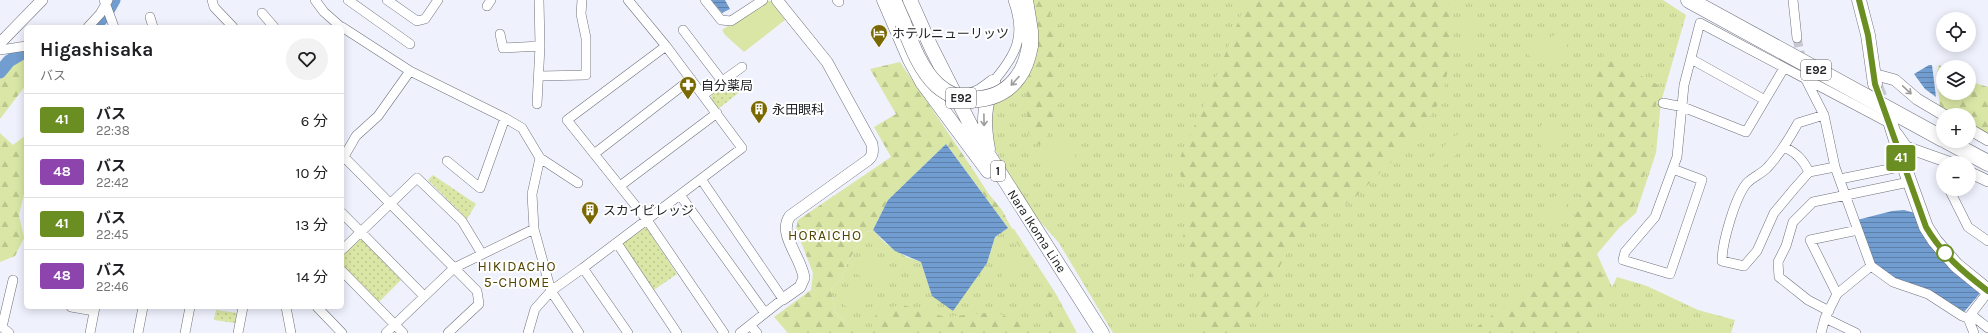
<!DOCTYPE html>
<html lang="ja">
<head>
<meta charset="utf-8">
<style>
  body { margin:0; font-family:Karla,"Noto Sans JP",sans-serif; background:#f2f2f2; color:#202124; height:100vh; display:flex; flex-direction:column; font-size:15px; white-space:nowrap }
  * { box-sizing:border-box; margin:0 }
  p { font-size:13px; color:#757577 }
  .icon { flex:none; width:22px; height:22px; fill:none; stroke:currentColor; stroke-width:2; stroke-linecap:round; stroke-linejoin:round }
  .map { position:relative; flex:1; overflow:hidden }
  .side { position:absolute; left:24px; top:25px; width:320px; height:284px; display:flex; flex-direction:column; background:#fff; border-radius:6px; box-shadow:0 2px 10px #0003 }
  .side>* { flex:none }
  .badge { padding:0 8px; border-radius:3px; font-size:14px; line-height:26px }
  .tools { position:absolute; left:1936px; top:12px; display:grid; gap:8px }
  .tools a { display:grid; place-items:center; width:40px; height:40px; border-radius:50%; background:#fff; box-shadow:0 2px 10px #0003; font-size:20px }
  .map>.badge { position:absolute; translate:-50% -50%; box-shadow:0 0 0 2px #fff }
  .round { display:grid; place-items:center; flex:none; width:42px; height:42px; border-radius:21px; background:#f2f2f2 }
  .head { display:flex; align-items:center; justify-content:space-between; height:68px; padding:0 16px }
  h1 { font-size:19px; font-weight:700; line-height:30px }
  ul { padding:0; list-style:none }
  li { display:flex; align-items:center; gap:12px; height:52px; padding:0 16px; border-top:1px solid #e0e0e0 }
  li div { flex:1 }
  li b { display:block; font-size:15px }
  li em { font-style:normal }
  li .badge { min-width:44px; font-weight:700; text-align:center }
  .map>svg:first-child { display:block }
  .grass { fill:url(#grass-tufts) }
  .forest { fill:url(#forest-firs); fill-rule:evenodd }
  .park { fill:url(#park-dots) }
  .pitch { fill:#dae6a5 }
  .water { fill:url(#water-rules) }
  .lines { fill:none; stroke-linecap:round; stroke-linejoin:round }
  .river { stroke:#719dd0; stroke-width:13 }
  .minor-tunnel { stroke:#c6c8d2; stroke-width:9; stroke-dasharray:9 4.5; stroke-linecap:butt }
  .trunk-tunnel { stroke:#c6c8d2; stroke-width:14; stroke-dasharray:14 7; stroke-linecap:butt }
  .minor-casing { stroke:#70727c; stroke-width:10 }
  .tertiary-casing { stroke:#70727c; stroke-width:12 }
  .primary-casing { stroke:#70727c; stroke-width:15 }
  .trunk-casing { stroke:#70727c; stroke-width:15 }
  .motorway-casing { stroke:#70727c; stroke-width:17 }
  .minor { stroke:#fff; stroke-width:9 }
  .tertiary { stroke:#fff; stroke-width:11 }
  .primary { stroke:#fff; stroke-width:14 }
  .trunk { stroke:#fff; stroke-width:14 }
  .motorway { stroke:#fff; stroke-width:16 }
  .motorway-bridge-casing { stroke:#70727c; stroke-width:17; stroke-linecap:butt }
  .motorway-bridge { stroke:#fff; stroke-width:16 }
  .oneway { stroke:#9c9c9e }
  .line-casing { stroke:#fff; stroke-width:9 }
  .line { stroke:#6b8e23; stroke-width:6 }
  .stop-dot { fill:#fff; stroke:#6b8e23; stroke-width:2 }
  .labels { text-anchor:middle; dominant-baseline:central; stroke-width:4; stroke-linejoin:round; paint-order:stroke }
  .shield { fill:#fff; stroke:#656668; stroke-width:1 }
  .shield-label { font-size:12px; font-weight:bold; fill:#232428 }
  .poi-label { font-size:13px; fill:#232428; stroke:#fff; text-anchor:start }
  .street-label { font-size:13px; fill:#232428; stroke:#fff }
  .neighbourhood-label { font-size:14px; letter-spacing:1px; fill:#524603; stroke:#fff }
</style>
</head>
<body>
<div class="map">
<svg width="1988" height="333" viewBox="0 0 1988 333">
  <defs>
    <pattern id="grass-tufts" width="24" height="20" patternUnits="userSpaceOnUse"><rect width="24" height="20" fill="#dae6a5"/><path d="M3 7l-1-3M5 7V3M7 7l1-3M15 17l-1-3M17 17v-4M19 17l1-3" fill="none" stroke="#bbc58e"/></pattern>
    <pattern id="forest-firs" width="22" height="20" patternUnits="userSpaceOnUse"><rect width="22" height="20" fill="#dae6a5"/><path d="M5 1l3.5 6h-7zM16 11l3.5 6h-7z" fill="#bbc58e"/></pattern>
    <pattern id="park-dots" width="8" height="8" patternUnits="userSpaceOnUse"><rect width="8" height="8" fill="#dae6a5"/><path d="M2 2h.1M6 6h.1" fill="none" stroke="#bbc58e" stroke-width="1.8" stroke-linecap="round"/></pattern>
    <pattern id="water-rules" width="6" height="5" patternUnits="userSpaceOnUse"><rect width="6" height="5" fill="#719dd0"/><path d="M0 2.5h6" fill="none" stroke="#5c80a9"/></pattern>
  </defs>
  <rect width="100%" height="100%" fill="#eff1fd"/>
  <path class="grass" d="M1031,0H1663L1686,15L1661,102L1656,153L1636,213L1619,228L1597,254L1612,287L1617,277L1647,286L1698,310L1735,320L1731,333H1113L1059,243L1030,210L1005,168L990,140V106C1002,100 1015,95 1023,84C1040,61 1032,27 1031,0Z
    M1008,228L1014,229L1056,294L1077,333H860L850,326L835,312L831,289L842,279L848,261L866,232L873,230L885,243L906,257L921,262L932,296L987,263L995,237Z"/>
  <path class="forest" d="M1029,0H1055L1049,18L1061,27L1059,102L1044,143L1037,145L1028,132L1026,85L1033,57Z
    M1247,0H1447L1450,15L1452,50L1442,98L1416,138L1353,199L1297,235L1243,333H1203L1197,310L1199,295L1183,238L1189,201L1177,164L1210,92Z
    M1605,51L1618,63L1658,85L1652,155L1630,215L1595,252L1608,288L1592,331L1590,333H1473L1478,326L1532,286L1559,260L1569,235L1579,198L1607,132L1589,100Z
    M26,56V85L0,119V76L23,57Z
    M900,62L974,171L988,193L1002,210L1020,244L1043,280L1071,333H903L899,325L885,333H788L774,317L811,290L813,273L796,229L798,220L891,157L874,127L896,114L870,69ZM946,144L1008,228L1040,280L1045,301L1052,319L1053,327L1046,333L995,312L945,317L903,305L878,309L871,328L850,326L835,312L831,289L842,279L848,261L866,232L873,230L888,200Z
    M1939,65L1943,67V93H1969V81L1988,87V134L1969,124V115H1952L1940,109L1937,73Z
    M0,133L13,145L26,135V185L19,215L24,238L15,256L0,262Z"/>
  <path class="park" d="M731,79L741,91L718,109L711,99L712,93Z
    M433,175L476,204L467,219L428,180Z
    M646,227L677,274L654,290L622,244Z
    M360,238L401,280L378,303L342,266V256Z
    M216,310L237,313L235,323L214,320Z"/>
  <path class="pitch" d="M766,1H771L785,20L744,52L725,35L722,30Z
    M1461,19L1476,20L1472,57L1465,56Z
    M1559,33L1568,43C1562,63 1546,62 1529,56C1522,37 1536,41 1546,38C1551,37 1555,35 1559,33Z
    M1550,123L1564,131L1565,139L1560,150L1550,154L1544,151L1538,140L1539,128L1543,124Z
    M1058,131L1066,132C1077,153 1082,149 1066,169C1054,171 1049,164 1043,154L1053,135Z
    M1468,131L1471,138L1468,144L1434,174L1431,167L1430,160L1454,136Z
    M1555,196L1565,199C1570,219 1558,221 1542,224L1539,220C1541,208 1545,202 1555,196Z
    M871,249L877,261H882L887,264L888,275L885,281L871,282L855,273L853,265L862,253Z
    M1016,257L1018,265L1013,281L1004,283L998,263Z
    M852,285L865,289L870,298V304L848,308L839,301L842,289Z"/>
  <path class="water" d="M711,0H725L730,9L722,13Z
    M1929,65H1932L1936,97L1925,89L1914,74Z
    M946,144L1008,228L995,237L987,263L953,311L932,296L921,262L895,251L873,230L888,200Z
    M1904,210L1918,214L1983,290L1964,312L1960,311L1927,289L1911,285L1885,274L1874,264L1857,220L1892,211Z"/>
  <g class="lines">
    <path class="river" d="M94,27L106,14L114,0
      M0,72L9,61L26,51"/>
    <path class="minor-tunnel" d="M1797,38L1802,62"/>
    <path class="trunk-tunnel" d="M1875,84L1887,113"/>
    <defs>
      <path id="minor" d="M104,0L114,27
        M212,0L214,7L233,27
        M315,0L324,12L341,27
        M348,0L410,44
        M387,0L417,21L425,19L438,0
        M705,0L721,20L731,21L763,0
        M837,0L839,2
        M1793,0L1797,38
        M487,6L491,0
        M262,13L274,27
        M150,17L153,27
        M88,27L100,14L108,0
        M342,27L410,71L505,118L522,128L540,158L532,194L534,229L551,291L579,333
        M683,30L722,81
        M500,34L503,48L540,46L539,0
        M666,46L567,120L647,220L724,333
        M0,50L26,46
        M1691,59L1765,100
        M540,76L586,75V38L581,14L582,0
        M1804,76L1824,115L1835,167L1871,266L1893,282L1928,294L1962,316L1968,318L1988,292
        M993,82C1017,54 1026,36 1013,0
        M703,95L742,67
        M1663,103L1683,107L1746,132L1784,68
        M537,104L540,46
        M1824,115L1798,123C1789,139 1780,154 1767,168C1761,174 1753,177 1747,183C1735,197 1722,243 1722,261L1744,266L1757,251L1774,213L1794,189L1809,172L1835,167
        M1784,147C1797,153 1803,160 1809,172
        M594,154L691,79
        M342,155L477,291L479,304L448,333
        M540,158L578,183
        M342,160L356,136L378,116L410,71
        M447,161L480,188L505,118
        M1673,169L1702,180L1670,274L1623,260L1625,252L1655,217L1677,157L1684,85L1700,23L1891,124
        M701,179L783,299L740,333
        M1840,179L1904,166
        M620,186L717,113
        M1949,189L1968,227L1988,241
        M680,195L765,313
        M342,213L424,296
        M617,243L677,333
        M342,250L417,178L462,221L482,254
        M583,268L628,333
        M342,271L403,333
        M1837,294L1810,240L1858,230
        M71,307L94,311
        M286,307L291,333
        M317,307L342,333
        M1829,311L1808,300L1779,277L1778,262L1786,246L1793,222L1813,202L1909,182
        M1825,318L1856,333
        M750,325L757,333
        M9,333L2,327L13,280
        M90,333L95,307
        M138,333L143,307
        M185,333L190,307
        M238,333L243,307
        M386,333L454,268L534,229
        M528,333L535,309L551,291L583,268L742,148L666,46L628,0
        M1821,333L1825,318L1837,294L1871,266
        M1974,333L1968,318L1974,317L1988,328"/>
      <path id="tertiary" d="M777,0L827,62L872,144C873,151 873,156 868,160L790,216C777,234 802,258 804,278L800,287L783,299
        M0,43L42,0
        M1873,74L1895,80L1917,99L1944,115
        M1969,129L1988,140
        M1897,134L1906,147L1951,163
        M1969,172L1988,181"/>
      <path id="primary" d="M884,0L910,60L922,82L988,171
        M910,0L931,47L974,132L1102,333
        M964,96C976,96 984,89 993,82C984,107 983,122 988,149"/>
      <path id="trunk" d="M1859,0L1868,35L1875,84
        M1888,115L1904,166L1926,227L1935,241L1956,265L1988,291"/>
      <path id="motorway" d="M893,0L903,23
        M1025,0L1030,31V46
        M1689,0L1943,139
        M1947,141L1988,163"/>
    </defs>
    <use href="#minor" class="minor-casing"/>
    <use href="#tertiary" class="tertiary-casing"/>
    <use href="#primary" class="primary-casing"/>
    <use href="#trunk" class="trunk-casing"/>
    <use href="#motorway" class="motorway-casing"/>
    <use href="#minor" class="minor"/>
    <use href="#tertiary" class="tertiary"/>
    <use href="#primary" class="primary"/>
    <use href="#trunk" class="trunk"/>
    <use href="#motorway" class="motorway"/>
    <defs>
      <path id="motorway-bridge" d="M903,23C911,44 920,69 937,85C960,106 999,104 1018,77C1025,68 1028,57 1030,46"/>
    </defs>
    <use href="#motorway-bridge" class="motorway-bridge-casing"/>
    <use href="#motorway-bridge" class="motorway-bridge"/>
  </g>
  <defs><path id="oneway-shaft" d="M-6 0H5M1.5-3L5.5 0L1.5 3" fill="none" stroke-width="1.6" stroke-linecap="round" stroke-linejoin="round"/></defs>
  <g class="oneway">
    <use href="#oneway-shaft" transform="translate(1015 81) rotate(132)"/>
    <use href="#oneway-shaft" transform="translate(1907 90) rotate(43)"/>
    <use href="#oneway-shaft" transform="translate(984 120) rotate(89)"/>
  </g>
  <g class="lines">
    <defs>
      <path id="line" d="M1859,0L1868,35L1875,84L1926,227C1942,254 1963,272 1988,291"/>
    </defs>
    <use href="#line" class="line-casing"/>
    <use href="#line" class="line"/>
  </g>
  <defs>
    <symbol id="hotel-pin" viewBox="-11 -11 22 30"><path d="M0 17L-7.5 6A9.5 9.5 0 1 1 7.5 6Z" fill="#7a6900" stroke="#fff"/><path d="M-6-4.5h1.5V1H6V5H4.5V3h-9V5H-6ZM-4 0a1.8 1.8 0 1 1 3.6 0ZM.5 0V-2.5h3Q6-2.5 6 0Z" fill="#fff"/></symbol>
    <symbol id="pharmacy-pin" viewBox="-11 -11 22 30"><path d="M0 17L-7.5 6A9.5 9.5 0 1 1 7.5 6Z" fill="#7a6900" stroke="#fff"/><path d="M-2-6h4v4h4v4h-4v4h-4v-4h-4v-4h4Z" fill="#fff"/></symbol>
    <symbol id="building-pin" viewBox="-11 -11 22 30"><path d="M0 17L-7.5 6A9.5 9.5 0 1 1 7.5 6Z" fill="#7a6900" stroke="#fff"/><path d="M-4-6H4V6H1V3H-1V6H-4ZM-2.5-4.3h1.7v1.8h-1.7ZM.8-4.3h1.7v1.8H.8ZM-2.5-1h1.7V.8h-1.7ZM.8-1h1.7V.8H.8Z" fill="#fff"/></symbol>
  </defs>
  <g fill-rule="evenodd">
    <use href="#hotel-pin" x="869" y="23" width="20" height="27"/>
    <use href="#pharmacy-pin" x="678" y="75" width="20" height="27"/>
    <use href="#building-pin" x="749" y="99" width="20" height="27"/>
    <use href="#building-pin" x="580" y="200" width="20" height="27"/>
  </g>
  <circle class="stop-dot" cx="1945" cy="253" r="8"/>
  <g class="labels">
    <g class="shield">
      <rect x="1801" y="60" width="30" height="20" rx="3"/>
      <rect x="946" y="88" width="30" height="20" rx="3"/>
      <rect x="991" y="161" width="14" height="20" rx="3"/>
    </g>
    <g class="shield-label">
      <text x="1816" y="70">E92</text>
      <text x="961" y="98">E92</text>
      <text x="998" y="171">1</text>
    </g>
    <g class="poi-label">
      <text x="892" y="33">ホテルニューリッツ</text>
      <text x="701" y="85">自分薬局</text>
      <text x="772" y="109">永田眼科</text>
      <text x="603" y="210">スカイビレッジ</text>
    </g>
    <g class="street-label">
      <text transform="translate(1037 231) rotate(57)">Nara Ikoma Line</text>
    </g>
    <g class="neighbourhood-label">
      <text x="825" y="235">HORAICHO</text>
      <text x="517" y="266">HIKIDACHO<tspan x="517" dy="16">5-CHOME</tspan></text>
    </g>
  </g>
</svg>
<div class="tools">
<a><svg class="icon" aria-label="locate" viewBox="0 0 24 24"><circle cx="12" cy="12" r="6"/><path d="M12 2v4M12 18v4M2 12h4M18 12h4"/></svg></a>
<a><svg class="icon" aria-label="layers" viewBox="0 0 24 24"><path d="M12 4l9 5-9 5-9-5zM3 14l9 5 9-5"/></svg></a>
<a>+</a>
<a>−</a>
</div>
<b class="badge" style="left:1901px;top:158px;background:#6b8e23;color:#fff">41</b>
<section class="side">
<div class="head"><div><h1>Higashisaka</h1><p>バス</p></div><a class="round"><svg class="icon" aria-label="heart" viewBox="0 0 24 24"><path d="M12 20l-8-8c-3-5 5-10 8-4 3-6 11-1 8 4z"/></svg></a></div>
<ul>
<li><span class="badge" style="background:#6b8e23;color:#fff">41</span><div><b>バス</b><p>22:38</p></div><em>6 分</em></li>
<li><span class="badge" style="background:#8e44ad;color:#fff">48</span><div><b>バス</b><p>22:42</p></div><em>10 分</em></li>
<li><span class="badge" style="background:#6b8e23;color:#fff">41</span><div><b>バス</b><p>22:45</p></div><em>13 分</em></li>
<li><span class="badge" style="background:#8e44ad;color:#fff">48</span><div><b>バス</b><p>22:46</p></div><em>14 分</em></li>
</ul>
</section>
</div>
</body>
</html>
